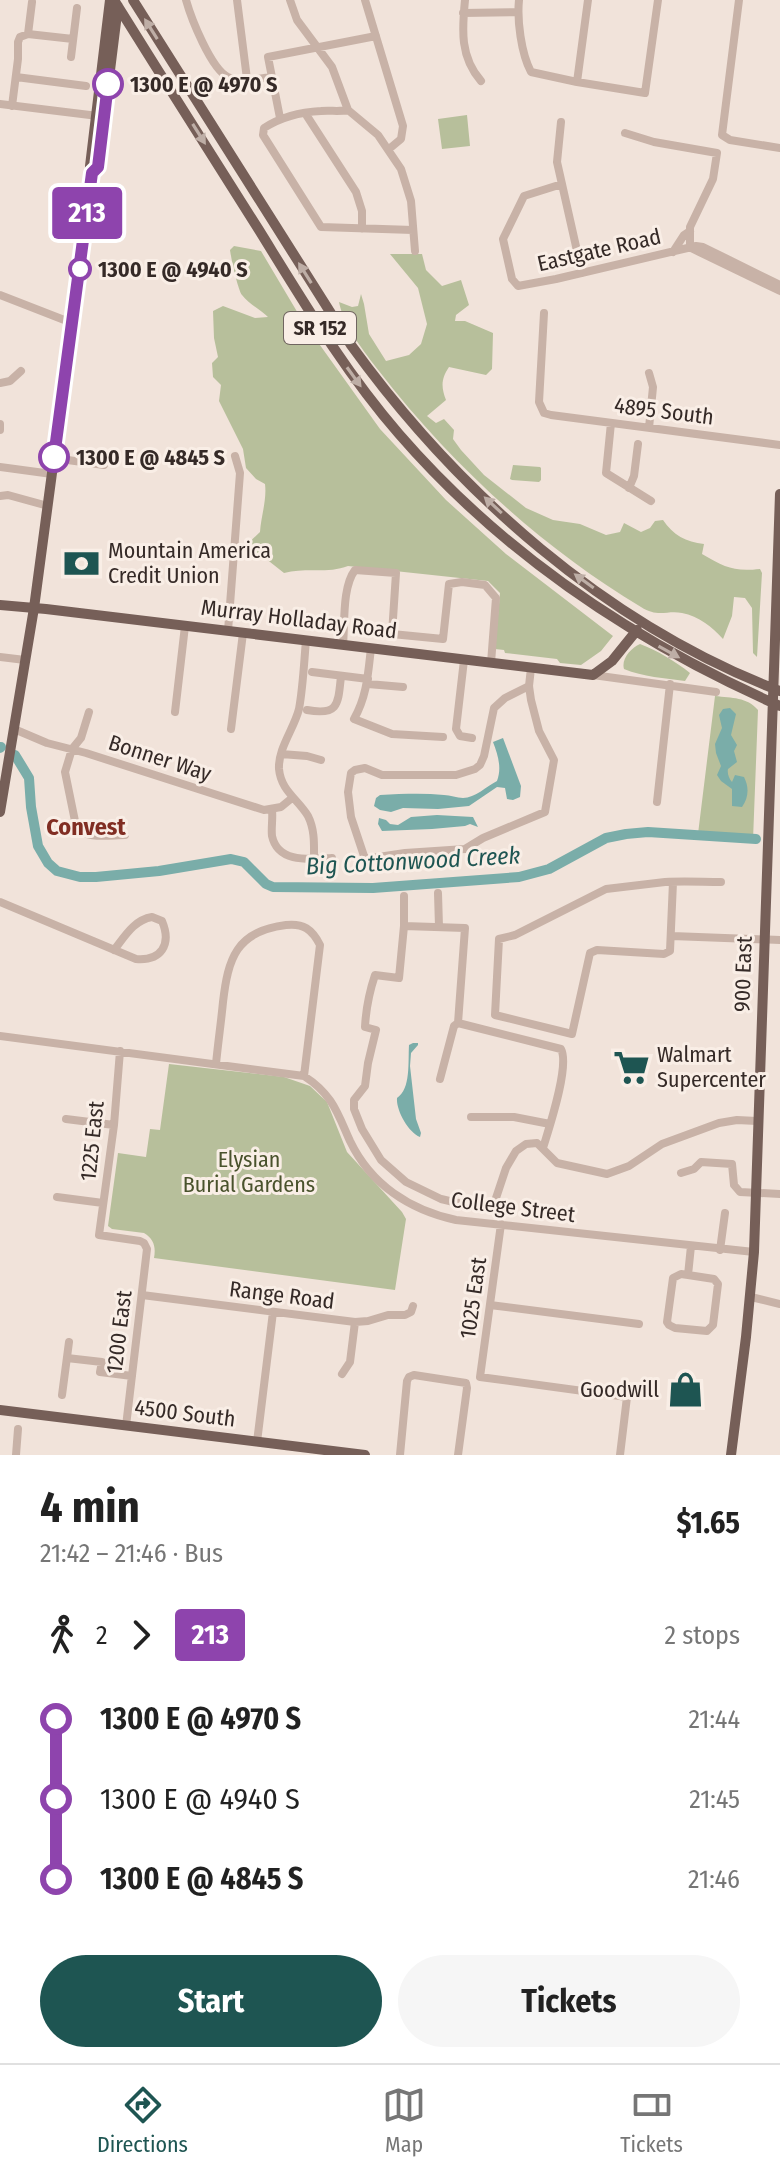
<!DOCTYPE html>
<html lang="en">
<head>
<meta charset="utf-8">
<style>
  body { margin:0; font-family:"Fira Sans Condensed",sans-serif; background:#f6f6f6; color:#222; height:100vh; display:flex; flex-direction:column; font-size:30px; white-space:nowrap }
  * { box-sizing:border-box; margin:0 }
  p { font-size:26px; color:#767676 }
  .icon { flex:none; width:44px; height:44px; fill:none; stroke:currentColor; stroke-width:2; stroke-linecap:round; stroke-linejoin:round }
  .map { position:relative; height:1455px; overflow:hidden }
  .sheet { display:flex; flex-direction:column; background:#fff; flex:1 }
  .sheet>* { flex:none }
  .badge { padding:0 16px; border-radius:6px; font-size:28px; line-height:52px }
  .map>.badge { position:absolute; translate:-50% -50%; box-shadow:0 0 0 4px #fff }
  .legs { display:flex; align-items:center; gap:12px; height:88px; padding:0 40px; font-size:26px }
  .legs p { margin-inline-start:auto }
  .headline { display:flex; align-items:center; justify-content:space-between; height:136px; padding:0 40px }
  h1 { font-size:44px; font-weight:700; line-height:60px }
  .primary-button { display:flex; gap:16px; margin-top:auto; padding:16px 40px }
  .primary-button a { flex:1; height:92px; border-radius:48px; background:#1e5552; color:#fff; font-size:32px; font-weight:700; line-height:92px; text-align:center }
  .primary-button a+a { background:#f6f6f6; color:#222 }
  ul { padding:0 40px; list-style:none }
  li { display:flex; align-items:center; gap:28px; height:80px; font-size:30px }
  li i { display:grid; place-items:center; width:12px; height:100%; margin:0 10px; background:currentColor }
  li i::after { content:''; width:20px; height:20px; margin:-10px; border:6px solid; border-radius:50%; background:#fff }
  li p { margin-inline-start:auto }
  li:first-child i { background:linear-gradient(#0000 50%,currentColor 0) }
  li:last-child i { background:linear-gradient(currentColor 50%,#0000 0) }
  .dock { display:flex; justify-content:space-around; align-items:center; height:112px; border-top:2px solid #e0e0e0; background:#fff; font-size:22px; color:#767676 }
  .dock a { display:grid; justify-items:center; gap:4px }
  .dock .current { color:#1e5552 }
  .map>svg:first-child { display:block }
  .green { fill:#b7bf9b }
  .water { fill:#7aada9 }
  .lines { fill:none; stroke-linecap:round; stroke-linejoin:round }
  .river { stroke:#7aada9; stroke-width:10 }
  .minor { stroke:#c8b2a7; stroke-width:8 }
  .major { stroke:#765f58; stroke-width:10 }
  .oneway { fill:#beaea6 }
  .line-1-casing { stroke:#fff; stroke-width:18 }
  .line-1 { stroke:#8e44ad; stroke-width:12 }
  .stop-1-dot { fill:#fff; stroke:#8e44ad; stroke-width:4 }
  .labels { text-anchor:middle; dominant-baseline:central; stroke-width:6; stroke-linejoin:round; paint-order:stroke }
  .shield { fill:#f9eee6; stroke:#706560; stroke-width:2 }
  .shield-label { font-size:20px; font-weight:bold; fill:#352a27 }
  .stop-label { font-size:22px; font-weight:bold; fill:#352a27; stroke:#f9eee6; text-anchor:start }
  .street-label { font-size:22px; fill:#352a27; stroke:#f9eee6 }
  .poi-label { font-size:22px; fill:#352a27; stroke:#f9eee6; text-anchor:start }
  .park-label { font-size:22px; fill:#49522c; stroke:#f9eee6 }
  .neighbourhood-label { font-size:24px; font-weight:bold; fill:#812e23; stroke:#f9eee6 }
  .water-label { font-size:24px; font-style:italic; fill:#1e5552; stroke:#f9eee6 }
</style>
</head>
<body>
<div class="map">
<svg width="780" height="1455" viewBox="0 0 780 1455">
  <rect width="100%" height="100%" fill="#f1e3da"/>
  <path class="green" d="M467,115L470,146L442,149L438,119Z
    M234,246L261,251L302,320L380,429L446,500L506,554L613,636L601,651L581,665L560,663L557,659L505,653L504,650L495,649L500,593L488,581L348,566C328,574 306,567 284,573L265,558L244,547L260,532C261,516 267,500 265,484L256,479L246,468L243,449L219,401L221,385L213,377L212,363L218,357L214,338L213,311L223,306L255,318L268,317C261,310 249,304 242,295C238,290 231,258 230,250Z
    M390,254H422L426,270L442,286L461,280L469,305L456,315L455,321H465L493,333L492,369L486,375L449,367C441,379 441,387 446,400L427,416L436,423L444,419L454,430L453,439L461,450L484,475L526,508L553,520L580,524L606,535L620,532L624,523L641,532L650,528L655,521L663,520C673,535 686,542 704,544L702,554C725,567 733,572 760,569L762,573L757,657L753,653L752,608L745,598L734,597L732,616L723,639C712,627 699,616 682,613C667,610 658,618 641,607C541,547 450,463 379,371C365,353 343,325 339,302L352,307L358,306L361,294L364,304L369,334L386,361L409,355L421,344L427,324L418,288Z
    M513,465L540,467L541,468V480L539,482L512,480L510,479Z
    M640,644C658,651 675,661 690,673L685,681C665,678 643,677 624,669C621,659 631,648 640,644Z
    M715,696C732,698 747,697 758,710L753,840L698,834Z
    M169,1064L284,1077L310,1086L327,1102L347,1152L402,1212L406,1219L395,1290L154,1258C156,1247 154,1239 144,1233L112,1229L108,1226L118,1153L146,1157L150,1129L160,1130Z"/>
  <path class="water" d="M730,708L736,714L731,735L737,745L734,751L737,762L728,769C727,773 729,779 732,782L735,775L744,777C749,787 749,797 742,807L732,806V789L721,781L717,775L721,766L716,753L715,744L722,728L719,715L723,709Z
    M503,738L521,786L520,797L513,800L507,799L505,788L497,787L469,806L438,809L403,808L391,812L380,810L374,806L376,798L380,795C402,794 423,793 444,795C450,795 457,798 463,798C475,798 487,786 497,781C502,768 498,755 493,742Z
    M437,815L473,817L478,827L470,824L465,826L432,829L382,831L378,824L379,818L386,820L390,824L398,825L411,817Z
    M413,1043H418V1045L411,1053L410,1066L416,1119L421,1133L420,1137C408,1132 396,1110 397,1098C411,1089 408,1062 409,1045Z"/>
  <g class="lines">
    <path class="river" d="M0,748L1,747
      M15,755L29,778L31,807L38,846L48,863L57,871L80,877H96L159,871L231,859L244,862L266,884L273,887L373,888L519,877L549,869L606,838L626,834L648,832L756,839"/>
    <path class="minor" d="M186,0C191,18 211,69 228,77C240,83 260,78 272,77
      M237,0L247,79
      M290,0L297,20L332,67L348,110L378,135L401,169L411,201L415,251
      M365,0L403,126L401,139L389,149
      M465,0C462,30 460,57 481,81
      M519,0C517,20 521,53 531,72L577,82L645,93L658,0
      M739,0L722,135L730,140L780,148
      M463,13L518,12
      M28,34L32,2
      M71,57L77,8
      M16,77L86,86
      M577,82L588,0
      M0,104L98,116
      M12,106L18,59V42L20,37L28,34L73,39
      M348,110C338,112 331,110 321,111C301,112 281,117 264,128L263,135L321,227L413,230
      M305,113L356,192L362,211V229
      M280,118L268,57L376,36
      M561,122L557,162L582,273
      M625,133L654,142L717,153L713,179L690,227V248
      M562,184L524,196L503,239L512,279L518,286L556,279L696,246L703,247L780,285
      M691,248L780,291
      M673,252L684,235L690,231
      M0,295L72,323
      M544,313L539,402L544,413L551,415L780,445
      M0,383L10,381L21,371
      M611,423L606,473L651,501
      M0,424V430
      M649,428L653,387L649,373
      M53,458L104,465
      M0,467L52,474
      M629,488L634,476L638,444
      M0,496L8,495L48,506
      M228,631L240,473L235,456
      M306,640C304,663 303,687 299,709C294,729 278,748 279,769C281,791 298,799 308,816C315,830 314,845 314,859
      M343,645C345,623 342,587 355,570L396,573L392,634L443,639L449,584L462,582L485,585L496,598L491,663
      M371,648C368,674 367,696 354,719L392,734L443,737
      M0,657L25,660
      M464,660L456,729L460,736L472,738
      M312,672L368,679
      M593,675L716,692
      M368,684L403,687
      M529,686L505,698L494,708L484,756L480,765L475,769L456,775H382L365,768L355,770L351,773L348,792L351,817L365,859L405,853L465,849L483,838L545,812L554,760L539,731L531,700L529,686L531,668
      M307,710C339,716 338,704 341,676
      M89,712L81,738L72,749L65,772L76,826C85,840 109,835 125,835
      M175,712L185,626
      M14,729L47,743L86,753L264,810L281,807L292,798
      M231,729L243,633
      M281,754L307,756L321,760
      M657,802L670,684
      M272,810C273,819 271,828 272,836C278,864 311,859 332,858
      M673,882L670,951L664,954L597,950L590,953L572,1034L495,1015L499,939L515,935L606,889L665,882C684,881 703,882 721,882
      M438,893L439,927
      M404,896V926L399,978L375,975C369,993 366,1008 365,1027L376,1030L368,1063L365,1086L354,1100V1109L362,1129L381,1160L406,1182L441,1199L475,1207L491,1206L495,1201L506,1168L516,1151L526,1144L537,1143L557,1163L607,1174L629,1166L662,1144L719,1123L737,1120L757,1121
      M0,902L136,959C161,961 172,945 162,921L152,917C134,920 125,936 114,950
      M404,926L465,928L458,1023L454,1026L440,1079
      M672,936L780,940
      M458,1023L561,1049C570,1066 549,1128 543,1148
      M0,1036L304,1076C332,1094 337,1112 350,1141C371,1185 410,1210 456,1220L754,1252
      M120,1051L114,1125L99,1235L140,1241L144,1243L147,1249L126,1426
      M216,1064C218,1043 221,1023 223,1002C228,959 236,931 286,925C303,923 312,929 320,945L304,1076
      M471,1117H514L550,1124
      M66,1119L114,1125
      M681,1173L694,1169L701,1162L732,1164L734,1185L740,1192L780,1194
      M57,1197L103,1203
      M501,1224L480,1377L627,1397L620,1455
      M720,1250L725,1213
      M688,1275L714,1279L718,1284L713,1325L707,1331L675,1328L669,1325L667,1322L673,1278L681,1274L688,1275L691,1246
      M142,1295L355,1322L368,1321L388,1315H405L411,1312L413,1306
      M751,1297L780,1304
      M490,1305L639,1324
      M67,1358L102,1362L100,1372L132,1376
      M342,1374L350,1362L355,1322
      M62,1395L69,1342
      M257,1442L273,1312
      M16,1455L18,1429
      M400,1455L407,1381L409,1377L414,1375L466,1383L467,1388L458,1455"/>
    <path class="major" d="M114,0C162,77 211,154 259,230C303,301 345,372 399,434C503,554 635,642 780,706
      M133,0L351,345C458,493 607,625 780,691
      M92,173L98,167L118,6
      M0,605L46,609L593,675L612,661L637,630
      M0,812L34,608L92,173L90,166L110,0
      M0,1410L365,1455
      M731,1455L746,1337L754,1252L780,494"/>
  </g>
  <defs><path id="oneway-solid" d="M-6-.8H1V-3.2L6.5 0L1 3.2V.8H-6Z" transform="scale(2)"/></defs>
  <g class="oneway">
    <use href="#oneway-solid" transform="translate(151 29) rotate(-122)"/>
    <use href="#oneway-solid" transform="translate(199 134) rotate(58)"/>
    <use href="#oneway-solid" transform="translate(305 273) rotate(-122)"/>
    <use href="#oneway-solid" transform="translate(354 377) rotate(54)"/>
    <use href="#oneway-solid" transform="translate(493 505) rotate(-137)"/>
    <use href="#oneway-solid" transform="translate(584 581) rotate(-144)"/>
    <use href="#oneway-solid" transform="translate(669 652) rotate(29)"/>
  </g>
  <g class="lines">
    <defs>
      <path id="line-1" d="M54,457L92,173L98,167L108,84"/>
    </defs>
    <use href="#line-1" class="line-1-casing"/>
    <use href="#line-1" class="line-1"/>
  </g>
  <defs>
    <symbol id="bank-bare" viewBox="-9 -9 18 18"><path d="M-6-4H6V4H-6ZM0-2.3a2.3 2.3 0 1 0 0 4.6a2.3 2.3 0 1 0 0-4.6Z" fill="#1e5552" stroke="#f9eee6" stroke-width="2.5" paint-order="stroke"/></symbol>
    <symbol id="supermarket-bare" viewBox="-9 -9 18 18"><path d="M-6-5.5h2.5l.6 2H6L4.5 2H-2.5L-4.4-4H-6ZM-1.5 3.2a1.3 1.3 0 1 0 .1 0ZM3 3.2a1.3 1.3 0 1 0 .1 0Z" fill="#1e5552" stroke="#f9eee6" stroke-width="2.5" paint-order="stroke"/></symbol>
    <symbol id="shop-bare" viewBox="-9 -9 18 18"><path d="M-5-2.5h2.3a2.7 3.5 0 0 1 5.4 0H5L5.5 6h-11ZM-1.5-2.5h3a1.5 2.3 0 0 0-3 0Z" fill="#1e5552" stroke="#f9eee6" stroke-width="2.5" paint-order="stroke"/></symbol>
  </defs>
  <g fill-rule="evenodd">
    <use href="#bank-bare" x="56" y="538" width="51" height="51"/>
    <use href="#supermarket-bare" x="606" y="1042" width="51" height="51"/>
    <use href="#shop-bare" x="660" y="1364" width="51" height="51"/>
  </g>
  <g class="stop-1-dot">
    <circle cx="108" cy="84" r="14"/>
    <circle cx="80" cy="269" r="10"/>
    <circle cx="54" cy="457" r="14"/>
  </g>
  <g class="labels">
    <rect class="shield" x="284" y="312" width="72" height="32" rx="6"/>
    <g class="shield-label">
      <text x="320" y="328">SR 152</text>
    </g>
    <g class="stop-label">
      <text x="130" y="84">1300 E @ 4970 S</text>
      <text x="98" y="269">1300 E @ 4940 S</text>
      <text x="76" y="457">1300 E @ 4845 S</text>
    </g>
    <g class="street-label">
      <text transform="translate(599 250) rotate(-13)">Eastgate Road</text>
      <text transform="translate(664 411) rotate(7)">4895 South</text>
      <text transform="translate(299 619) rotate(7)">Murray Holladay Road</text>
      <text transform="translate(160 758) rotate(18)">Bonner Way</text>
      <text transform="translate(743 974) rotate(-88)">900 East</text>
      <text transform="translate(92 1141) rotate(-84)">1225 East</text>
      <text transform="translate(513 1207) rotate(7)">College Street</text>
      <text transform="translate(282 1295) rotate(7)">Range Road</text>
      <text transform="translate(473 1298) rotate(-82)">1025 East</text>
      <text transform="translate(119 1332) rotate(-83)">1200 East</text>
      <text transform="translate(185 1413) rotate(7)">4500 South</text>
    </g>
    <g class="poi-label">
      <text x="108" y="550">Mountain America<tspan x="108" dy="25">Credit Union</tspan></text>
      <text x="657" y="1054">Walmart<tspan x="657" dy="25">Supercenter</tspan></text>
      <text x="659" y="1389" text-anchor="end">Goodwill</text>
    </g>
    <g class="park-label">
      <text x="249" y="1159">Elysian<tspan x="249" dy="25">Burial Gardens</tspan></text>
    </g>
    <g class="neighbourhood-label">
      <text x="86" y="827">Convest</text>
    </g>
    <g class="water-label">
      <text transform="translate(413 861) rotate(-3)">Big Cottonwood Creek</text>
    </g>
  </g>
</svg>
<b class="badge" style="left:87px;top:213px;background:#8e44ad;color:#fff">213</b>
</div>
<section class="sheet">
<div class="headline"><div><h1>4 min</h1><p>21:42 – 21:46 · Bus</p></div><b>$1.65</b></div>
<div class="legs"><svg class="icon" aria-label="walk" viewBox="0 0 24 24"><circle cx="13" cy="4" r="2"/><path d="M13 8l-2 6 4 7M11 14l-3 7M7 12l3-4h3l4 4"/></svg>2<svg class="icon" aria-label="forward" viewBox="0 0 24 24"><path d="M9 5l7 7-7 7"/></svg><b class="badge" style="background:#8e44ad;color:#fff">213</b><p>2 stops</p></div>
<ul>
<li><i style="color:#8e44ad"></i><b>1300 E @ 4970 S</b><p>21:44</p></li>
<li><i style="color:#8e44ad"></i><span>1300 E @ 4940 S</span><p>21:45</p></li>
<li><i style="color:#8e44ad"></i><b>1300 E @ 4845 S</b><p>21:46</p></li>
</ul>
<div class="primary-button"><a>Start</a><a>Tickets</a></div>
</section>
<nav class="dock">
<a class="current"><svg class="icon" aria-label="directions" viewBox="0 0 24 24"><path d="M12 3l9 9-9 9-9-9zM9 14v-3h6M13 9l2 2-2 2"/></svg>Directions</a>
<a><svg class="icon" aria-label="map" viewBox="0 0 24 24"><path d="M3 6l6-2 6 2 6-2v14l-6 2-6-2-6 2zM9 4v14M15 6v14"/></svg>Map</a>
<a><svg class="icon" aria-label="tickets" viewBox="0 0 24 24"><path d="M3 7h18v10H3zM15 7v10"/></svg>Tickets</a>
</nav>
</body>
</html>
